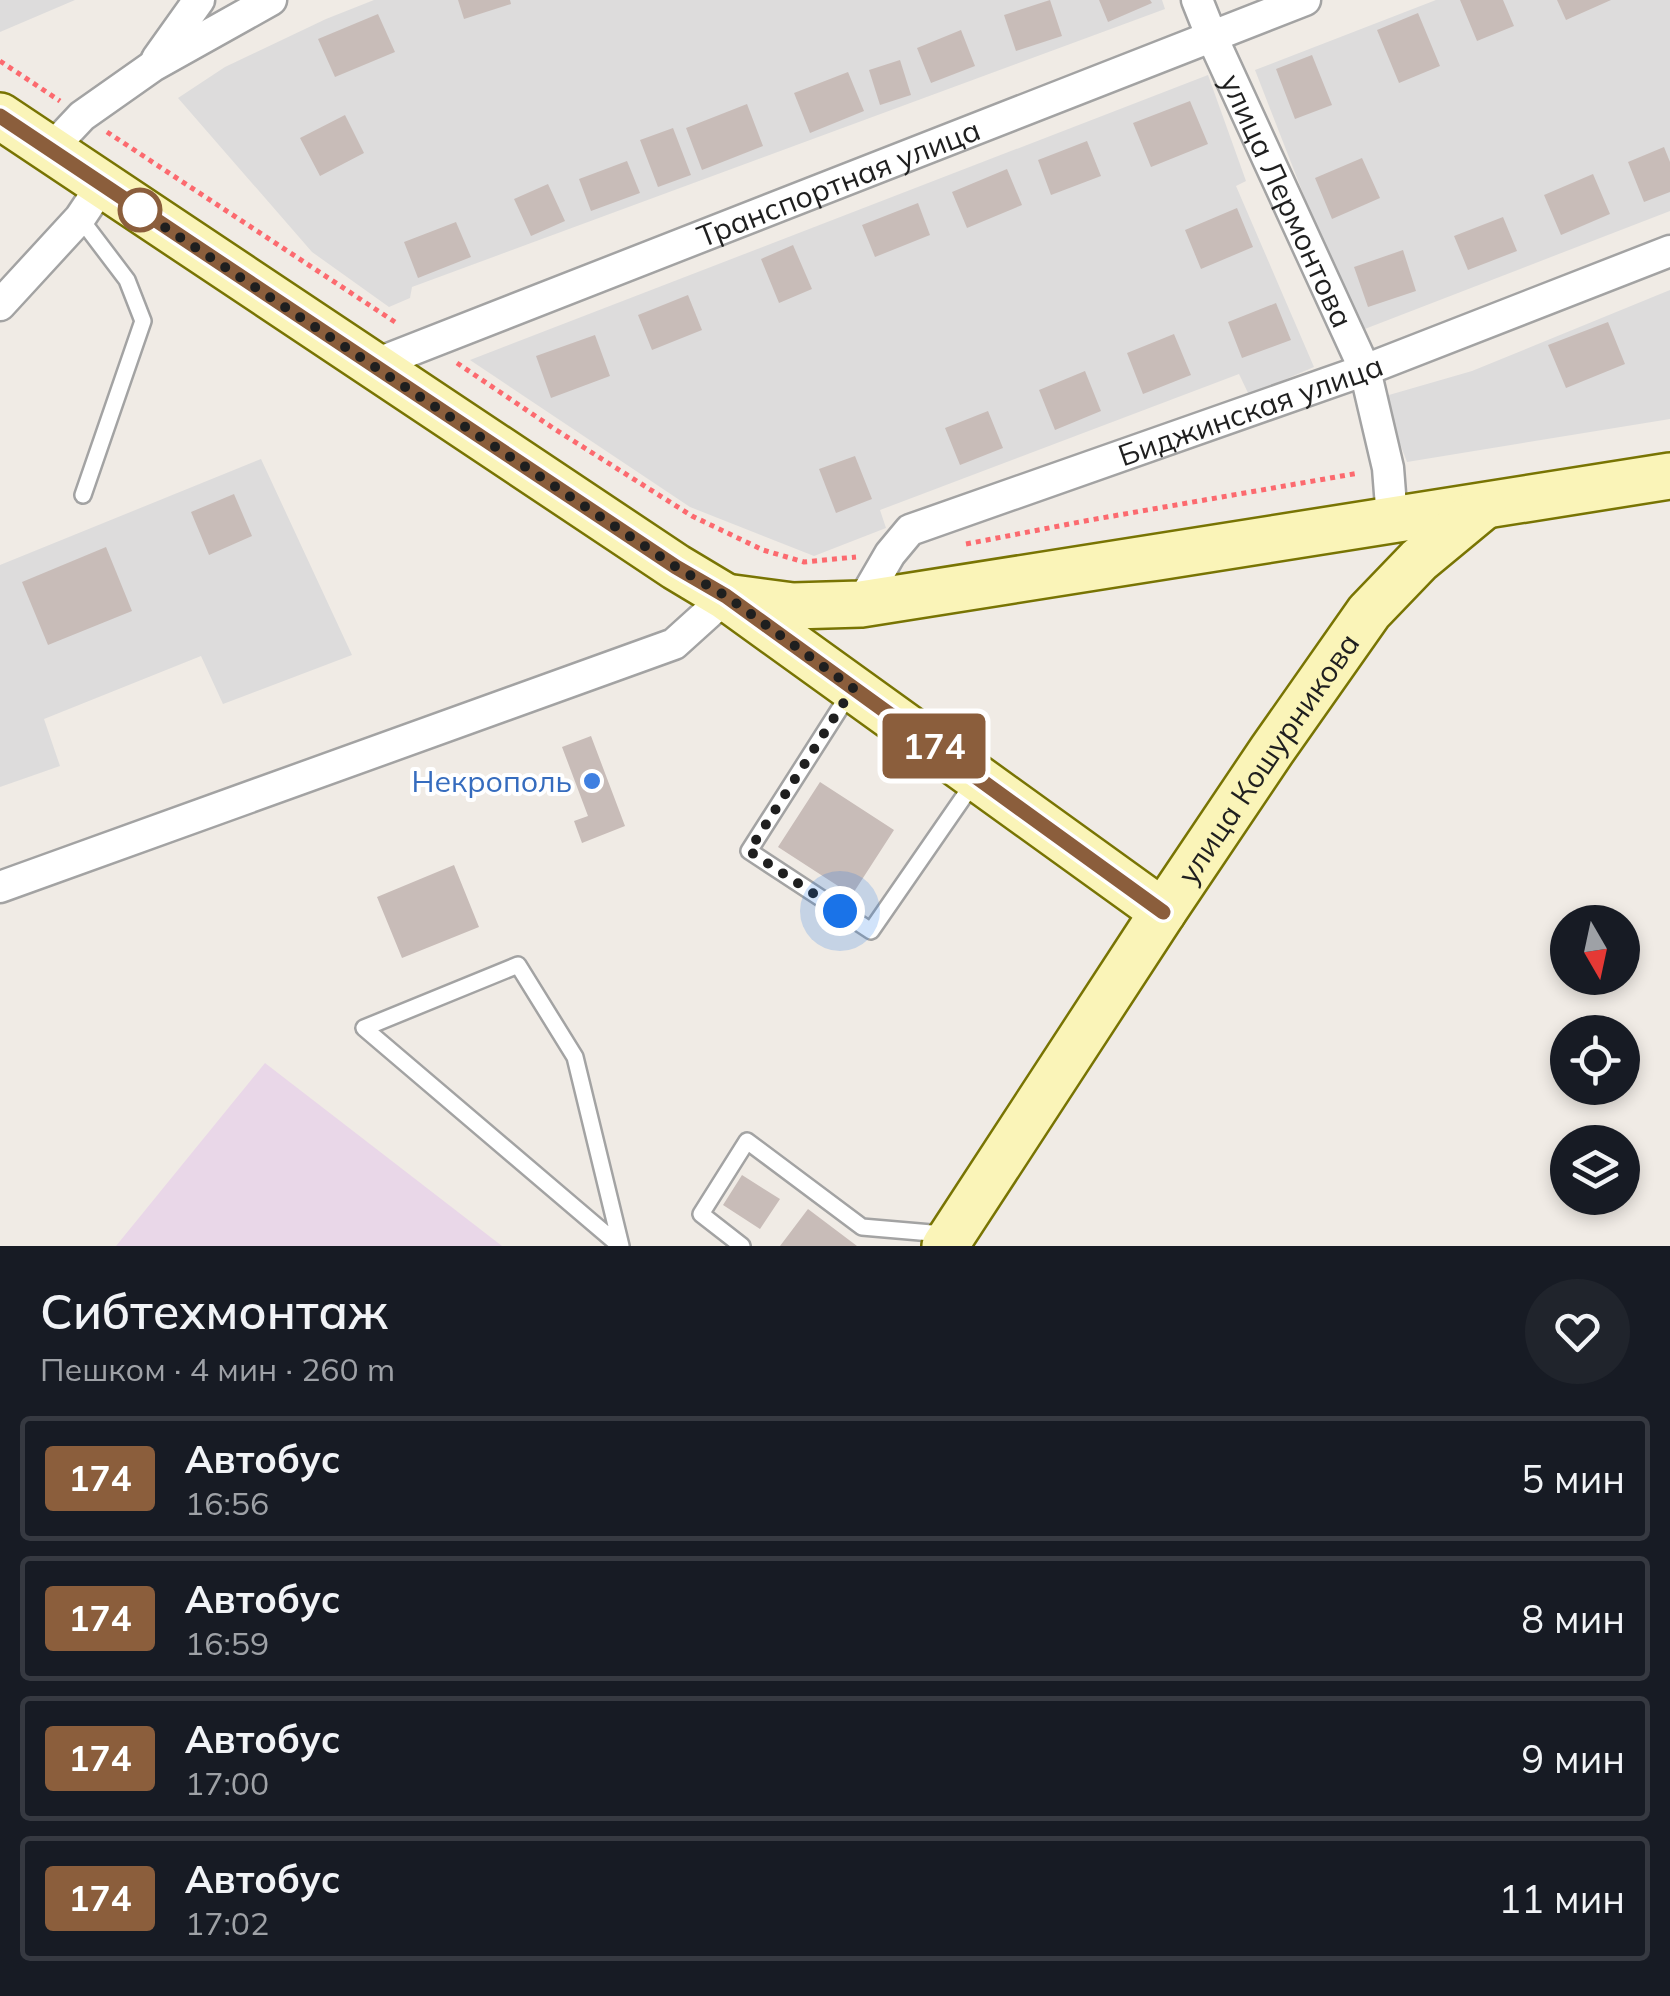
<!DOCTYPE html>
<html lang="ru">
<head>
<meta charset="utf-8">
<style>
  body { margin:0; font-family:Mulish,sans-serif; background:#20242c; color:#f1f3f6; height:100vh; display:flex; flex-direction:column; font-size:38px; white-space:nowrap }
  * { box-sizing:border-box; margin:0 }
  p { font-size:32px; color:#9ea1a6 }
  .icon { flex:none; width:55px; height:55px; fill:none; stroke:currentColor; stroke-width:2; stroke-linecap:round; stroke-linejoin:round }
  .map { position:relative; height:1246px; overflow:hidden }
  .side { display:flex; flex-direction:column; background:#171b24; flex:1 }
  .side>* { flex:none }
  .badge { padding:0 20px; border-radius:8px; font-size:35px; line-height:65px }
  .needle { width:65px; rotate:171deg }
  .controls { position:absolute; left:1550px; top:905px; display:grid; gap:20px }
  .controls a { display:grid; place-items:center; width:90px; height:90px; border-radius:50%; background:#171b24; box-shadow:0 5px 15px #0003; font-size:50px }
  .you { position:absolute; width:50px; height:50px; margin:-25px; border:8px solid #fff; border-radius:50%; background:#1a73e8; box-shadow:0 0 0 15px #1a73e833 }
  .map>.badge { position:absolute; translate:-50% -50%; box-shadow:0 0 0 5px #fff }
  .round { display:grid; place-items:center; flex:none; width:105px; height:105px; border-radius:52px; background:#20242c }
  .overview { display:flex; align-items:center; justify-content:space-between; height:170px; padding:0 40px }
  h1 { font-size:48px; font-weight:600; line-height:75px }
  ul { padding:0; list-style:none }
  li { display:flex; align-items:center; gap:30px; height:125px; margin:0 20px 15px; padding:0 20px; border:5px solid #363941; border-radius:10px }
  li div { flex:1 }
  li b { display:block; font-size:38px }
  li em { font-style:normal }
  li .badge { min-width:110px; font-weight:700; text-align:center }
  .map>svg:first-child { display:block }
  .residential { fill:#dddcdc }
  .industrial { fill:#e9d7e8 }
  .building { fill:#c8bcb8 }
  .lines { fill:none; stroke-linecap:round; stroke-linejoin:round }
  .service-casing { stroke:#a3a3a3; stroke-width:20 }
  .minor-casing { stroke:#a3a3a3; stroke-width:35 }
  .secondary-casing { stroke:#787403; stroke-width:50 }
  .path { stroke:#fc6a6f; stroke-width:5; stroke-dasharray:5 5; stroke-linecap:butt }
  .service { stroke:#fff; stroke-width:15 }
  .minor { stroke:#fff; stroke-width:30 }
  .secondary { stroke:#faf4b8; stroke-width:45 }
  .line-casing { stroke:#fff; stroke-width:22 }
  .line { stroke:#8b5e3c; stroke-width:15 }
  .walk { stroke:#1f1f1f; stroke-width:10; stroke-dasharray:0 18 }
  .stop-dot { fill:#fff; stroke:#8b5e3c; stroke-width:5 }
  .shop-dot { fill:#3f7fe0; stroke:#fff; stroke-width:4 }
  .labels { text-anchor:middle; dominant-baseline:central; stroke-width:8; stroke-linejoin:round; paint-order:stroke }
  .street-label { font-size:30px; fill:#1f1f1f; stroke:#fff }
  .shop-label { font-size:30px; fill:#366cbe; stroke:#fff; text-anchor:end }
</style>
</head>
<body>
<div class="map">
<svg width="1670" height="1246" viewBox="0 0 1670 1246">
  <rect width="100%" height="100%" fill="#f0ebe5"/>
  <path class="residential" d="M0,0H75L0,32Z
    M374,0H1162L1165,9L412,287L410,298L389,307L312,252L178,98L225,67L326,19Z
    M1436,0H1670V211L1357,332L1255,70Z
    M1208,75L1246,181L1236,186L1314,367L1249,395L1239,374L880,510L886,528L814,556L690,507L470,360Z
    M1670,290V419L1407,462L1382,397L1472,371Z
    M261,459L352,655L223,704L201,656L44,719L60,766L0,787V565Z"/>
  <path class="industrial" d="M265,1063L502,1246H116Z"/>
  <path class="building" d="M458,0H510L511,4L464,19Z
    M1050,0L1062,36L1016,51L1004,15Z
    M1099,0H1150L1152,3L1108,22Z
    M1460,0H1503L1514,26L1477,41Z
    M1557,0H1611L1566,20Z
    M1418,13L1440,66L1399,83L1377,30Z
    M378,14L395,52L335,77L318,39Z
    M961,30L975,66L931,83L917,48Z
    M1312,55L1332,105L1295,119L1276,69Z
    M900,60L911,95L880,105L869,70Z
    M848,72L864,111L810,133L794,93Z
    M1190,101L1208,144L1151,167L1133,123Z
    M747,104L763,146L702,170L686,128Z
    M345,115L364,153L320,176L300,138Z
    M673,128L691,175L658,187L640,140Z
    M1087,141L1101,176L1051,195L1038,160Z
    M1664,147L1670,162V192L1644,202L1628,162Z
    M1362,158L1380,198L1332,219L1315,178Z
    M627,161L640,193L591,211L579,179Z
    M1007,169L1022,205L967,228L952,192Z
    M1593,174L1610,214L1561,235L1544,195Z
    M548,184L565,221L531,236L514,199Z
    M918,203L930,235L875,257L862,225Z
    M1237,208L1253,247L1201,269L1185,230Z
    M1503,217L1517,251L1468,270L1454,236Z
    M456,222L471,257L418,278L404,242Z
    M793,245L812,289L779,303L761,259Z
    M1403,250L1416,291L1368,307L1354,267Z
    M688,295L702,330L652,350L638,315Z
    M1276,303L1291,340L1242,358L1228,322Z
    M1608,322L1625,364L1566,388L1548,345Z
    M1174,334L1191,375L1143,394L1127,353Z
    M595,335L610,376L551,398L536,356Z
    M1085,371L1101,411L1055,430L1039,390Z
    M988,411L1003,448L960,465L945,428Z
    M855,456L872,499L836,513L819,469Z
    M234,494L252,536L209,555L191,512Z
    M106,547L132,611L48,645L22,582Z
    M591,736L625,826L582,843L574,821L588,816L562,747Z
    M820,782L894,830L852,895L778,847Z
    M454,865L479,927L402,958L377,897Z
    M742,1175L780,1199L760,1229L723,1205Z
    M808,1209L857,1246H780Z"/>
  <g class="lines">
    <defs>
      <path id="service" d="M80,218L127,280L143,321L83,495
        M851,691L749,851L871,931L974,782
        M620,1246L364,1028L518,965L575,1057L621,1246
        M742,1246L701,1214L747,1141L862,1227L943,1234"/>
      <g id="minor">
        <path id="s1" d="M1197,0L1211,35L1365,370L1388,468L1392,519"/>
        <path d="M157,59L199,0"/>
        <path d="M50,150L82,116L153,66L271,0"/>
        <path d="M0,305L80,218L102,185"/>
        <path id="s2" d="M373,365L1305,0"/>
        <path id="s3" d="M861,604L890,554L910,530L1365,370L1670,251"/>
        <path d="M0,887L674,644L726,597"/>
      </g>
      <g id="secondary">
        <path d="M0,116L676,567L726,597L1163,912"/>
        <path d="M733,598L793,606L861,604L1670,476"/>
        <path id="s4" d="M945,1246L1163,912L1272,750L1369,612L1419,560L1483,507"/>
      </g>
    </defs>
    <use href="#service" class="service-casing"/>
    <use href="#minor" class="minor-casing"/>
    <use href="#secondary" class="secondary-casing"/>
    <path class="path" d="M0,61L60,101
      M107,132L398,324
      M457,363L553,428L692,516L763,550L804,562L856,557
      M966,544L1090,520L1359,473"/>
    <use href="#service" class="service"/>
    <use href="#minor" class="minor"/>
    <use href="#secondary" class="secondary"/>
  </g>
  <g class="lines">
    <defs>
      <path id="line" d="M0,116L676,567L726,596L1163,912"/>
    </defs>
    <use href="#line" class="line-casing"/>
    <use href="#line" class="line"/>
    <path class="walk" d="M140,210L130,204L676,567L726,596L853,688L749,851L840,911"/>
  </g>
  <circle class="stop-dot" cx="140" cy="210" r="20"/>
  <circle class="shop-dot" cx="592" cy="781" r="10"/>
  <g class="labels">
    <g class="street-label">
      <text stroke="none"><textPath href="#s2" startOffset="500">Транспортная улица</textPath></text>
      <text stroke="none"><textPath href="#s1" startOffset="220">улица Лермонтова</textPath></text>
      <text stroke="none"><textPath href="#s3" startOffset="450">Биджинская улица</textPath></text>
      <text stroke="none"><textPath href="#s4" startOffset="585">улица Кошурникова</textPath></text>
    </g>
    <g class="shop-label">
      <text x="572" y="781">Некрополь</text>
    </g>
  </g>
</svg>
<div class="controls">
<a><svg class="needle" viewBox="-14 -14 28 28"><path d="M0-13l5 13h-10z" fill="#e53935"/><path d="M0 13l5-13h-10z" fill="#9ea1a6"/></svg></a>
<a><svg class="icon" aria-label="locate" viewBox="0 0 24 24"><circle cx="12" cy="12" r="6"/><path d="M12 2v4M12 18v4M2 12h4M18 12h4"/></svg></a>
<a><svg class="icon" aria-label="layers" viewBox="0 0 24 24"><path d="M12 4l9 5-9 5-9-5zM3 14l9 5 9-5"/></svg></a>
</div>
<div class="you" style="left:840px;top:911px"></div>
<b class="badge" style="left:934px;top:746px;background:#8b5e3c;color:#fff">174</b>
</div>
<section class="side">
<div class="overview"><div><h1>Сибтехмонтаж</h1><p>Пешком · 4 мин · 260 m</p></div><a class="round"><svg class="icon" aria-label="heart" viewBox="0 0 24 24"><path d="M12 20l-8-8c-3-5 5-10 8-4 3-6 11-1 8 4z"/></svg></a></div>
<ul>
<li><span class="badge" style="background:#8b5e3c;color:#fff">174</span><div><b>Автобус</b><p>16:56</p></div><em>5 мин</em></li>
<li><span class="badge" style="background:#8b5e3c;color:#fff">174</span><div><b>Автобус</b><p>16:59</p></div><em>8 мин</em></li>
<li><span class="badge" style="background:#8b5e3c;color:#fff">174</span><div><b>Автобус</b><p>17:00</p></div><em>9 мин</em></li>
<li><span class="badge" style="background:#8b5e3c;color:#fff">174</span><div><b>Автобус</b><p>17:02</p></div><em>11 мин</em></li>
</ul>
</section>
</body>
</html>
